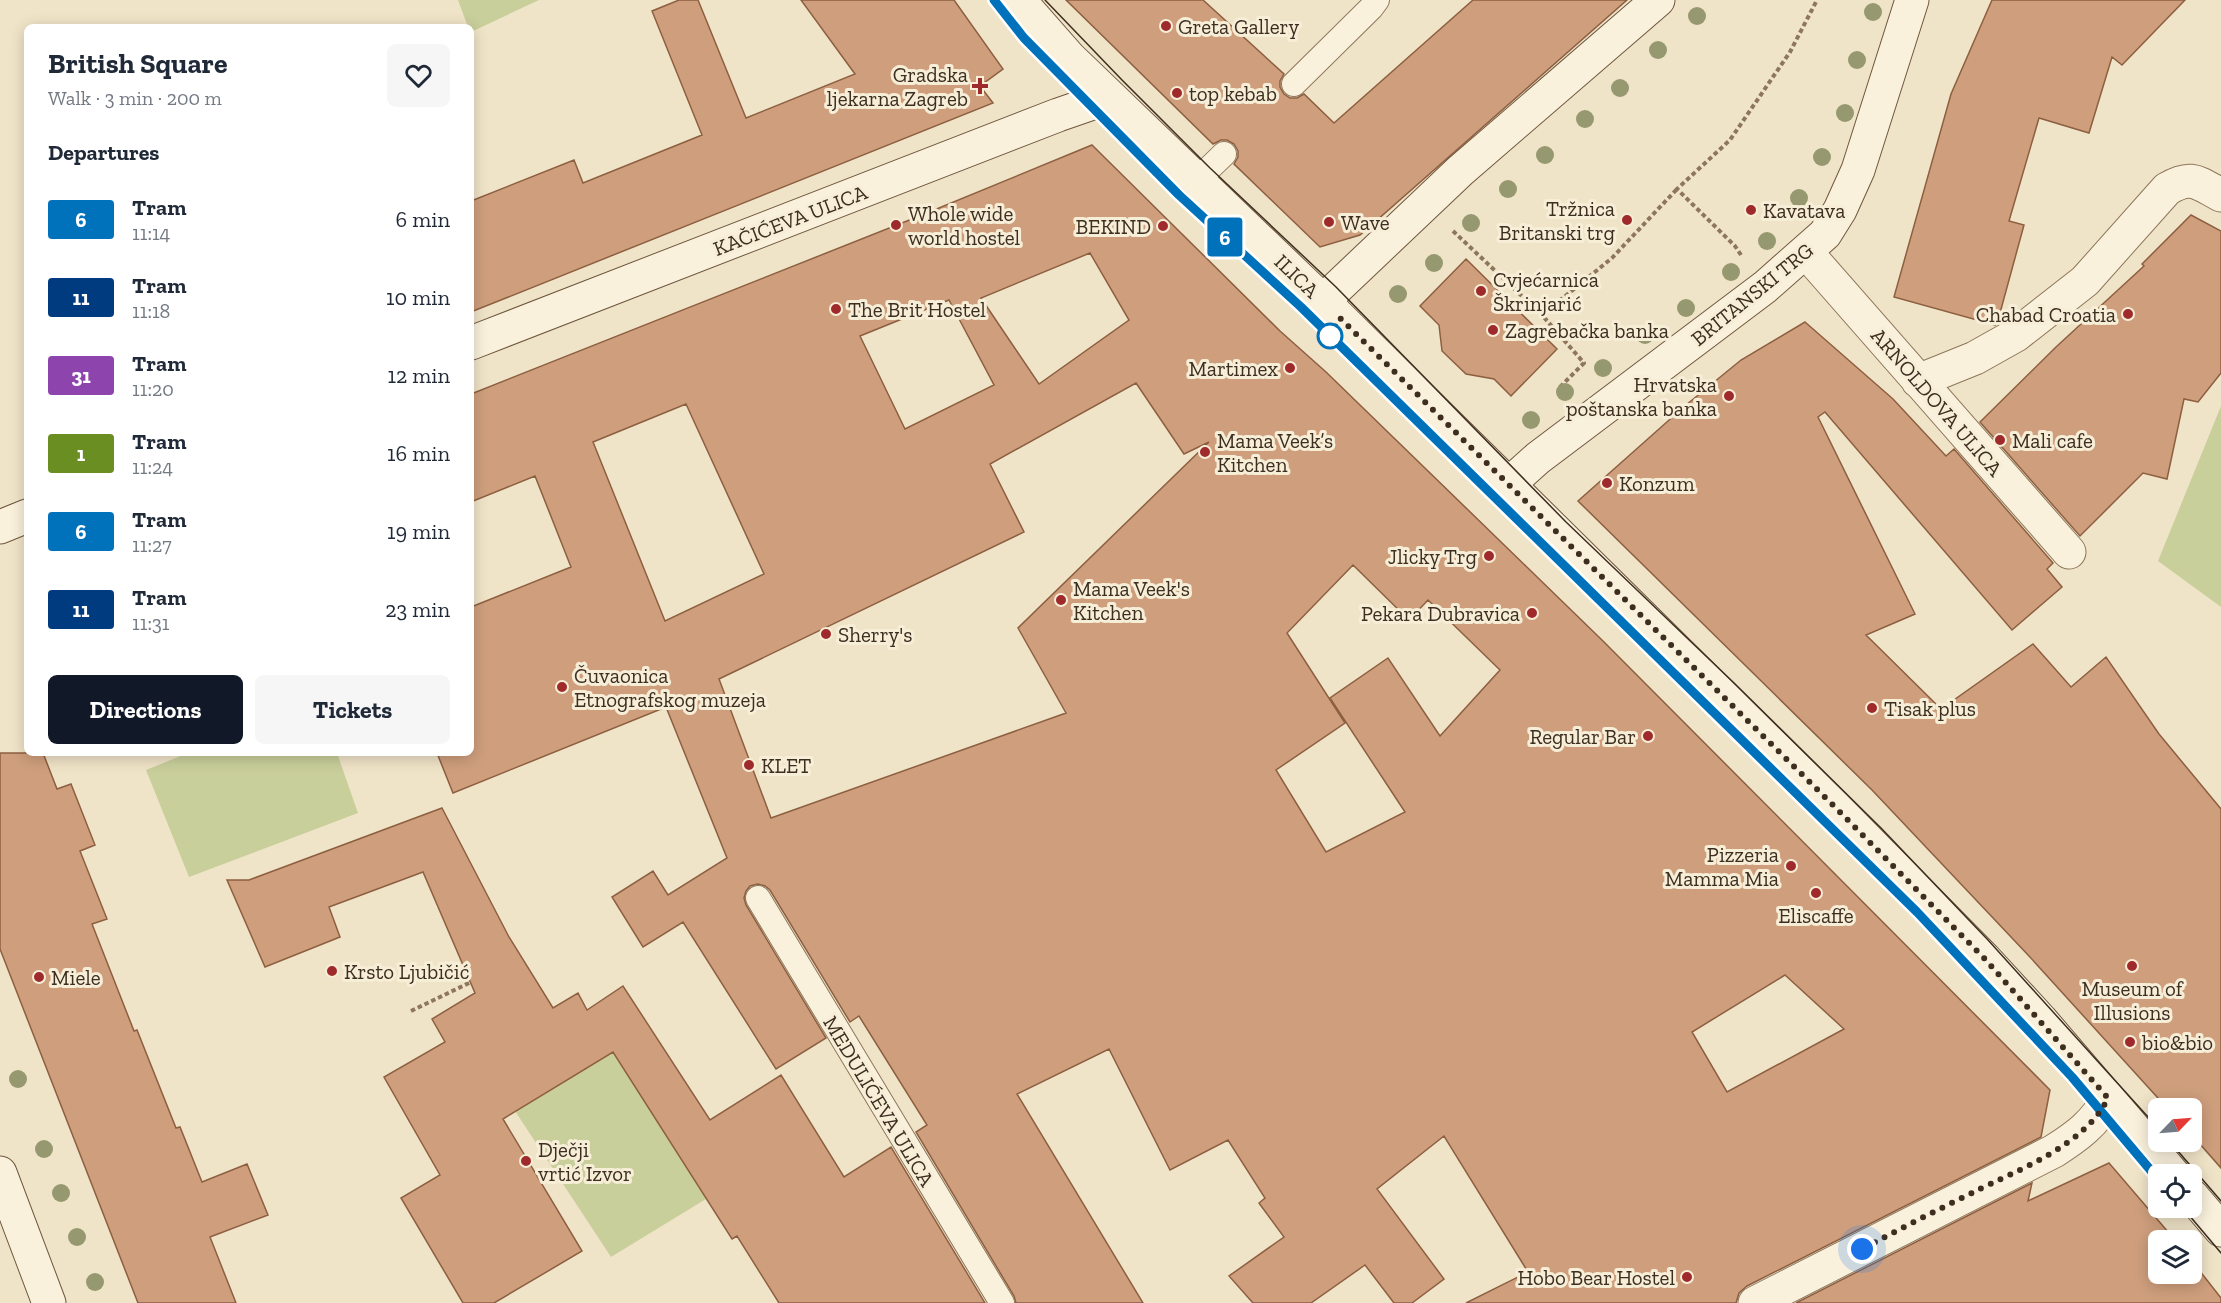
<!DOCTYPE html>
<html lang="en">
<head>
<meta charset="utf-8">
<style>
  body { margin:0; font-family:"Zilla Slab",serif; background:#f6f6f7; color:#1f2937; height:100vh; display:flex; flex-direction:column; font-size:22px; white-space:nowrap }
  * { box-sizing:border-box; margin:0 }
  p { font-size:20px; color:#747a83 }
  .icon { flex:none; width:33px; height:33px; fill:none; stroke:currentColor; stroke-width:2; stroke-linecap:round; stroke-linejoin:round }
  .map { position:relative; flex:1; overflow:hidden }
  .sheet { position:absolute; left:24px; top:24px; width:450px; height:732px; display:flex; flex-direction:column; background:#fff; border-radius:9px; box-shadow:0 3px 15px #0003 }
  .sheet>* { flex:none }
  .badge { padding:0 12px; border-radius:4px; font-size:21px; line-height:39px }
  .needle { width:39px; rotate:65deg }
  .tools { position:absolute; left:2148px; top:1098px; display:grid; gap:12px }
  .tools a { display:grid; place-items:center; width:54px; height:54px; border-radius:9px; background:#fff; box-shadow:0 3px 15px #0003; font-size:30px }
  .you { position:absolute; width:30px; height:30px; margin:-15px; border:4px solid #fff; border-radius:50%; background:#1a73e8; box-shadow:0 0 0 9px #1a73e833 }
  .map>.badge { position:absolute; translate:-50% -50%; box-shadow:0 0 0 3px #fff }
  h2 { padding:0 24px; font-size:22px; line-height:54px }
  .round { display:grid; place-items:center; flex:none; width:63px; height:63px; border-radius:9px; background:#f6f6f7 }
  .headline { display:flex; align-items:center; justify-content:space-between; height:102px; padding:0 24px }
  h1 { font-size:28px; font-weight:700; line-height:45px }
  .cta { display:flex; gap:12px; margin-top:auto; padding:12px 24px }
  .cta a { flex:1; height:69px; border-radius:9px; background:#111827; color:#fff; font-size:24px; font-weight:700; line-height:69px; text-align:center }
  .cta a+a { background:#f6f6f7; color:#1f2937 }
  ul { padding:0; list-style:none }
  li { display:flex; align-items:center; gap:18px; height:78px; padding:0 24px }
  li div { flex:1 }
  li b { display:block; font-size:22px }
  li em { font-style:normal }
  li .badge { min-width:66px; font-weight:700; text-align:center }
  .map>svg:first-child { display:block }
  .green { fill:#c9cf9b }
  .building { fill:#cf9f7d; stroke:#8d5f41; stroke-width:1.5; fill-rule:evenodd }
  .lines { fill:none; stroke-linecap:round; stroke-linejoin:round }
  .lane-casing { stroke:#8d765c; stroke-width:26 }
  .street-casing { stroke:#8d765c; stroke-width:35 }
  .secondary-casing { stroke:#6f573f; stroke-width:35 }
  .path { stroke:#8d765c; stroke-width:4; stroke-dasharray:4.5 3; stroke-linecap:butt }
  .lane { stroke:#faf1dc; stroke-width:24 }
  .street { stroke:#faf1dc; stroke-width:33 }
  .secondary { stroke:#faf1dc; stroke-width:33 }
  .tram { stroke:#3d2e20; stroke-width:1.5 }
  .tree { fill:#96986f }
  .line-casing { stroke:#fff; stroke-width:14 }
  .line { stroke:#0072bc; stroke-width:9 }
  .walk { stroke:#3d2e20; stroke-width:6; stroke-dasharray:0 10.8 }
  .poi-dot { fill:#9e2a2b; stroke:#f7eed8; stroke-width:2 }
  .stop-dot { fill:#fff; stroke:#0072bc; stroke-width:3 }
  .labels { text-anchor:middle; dominant-baseline:central; stroke-width:6; stroke-linejoin:round; paint-order:stroke }
  .poi-label { font-size:21px; fill:#3d2e20; stroke:#f7eed8; text-anchor:start }
  .street-label { font-size:21px; fill:#3d2e20; stroke:#f7eed8 }
</style>
</head>
<body>
<div class="map">
<svg width="2221" height="1303" viewBox="0 0 2221 1303">
  <rect width="100%" height="100%" fill="#f0e4c8"/>
  <path class="green" d="M458,0H539L471,32V27H468Z
    M2221,406V607L2158,561Z
    M188,753H337L358,813L189,877L146,770Z
    M613,1052L706,1199L611,1257L515,1111Z"/>
  <path class="building" d="M679,0H698L746,118L855,74L801,0H954L1003,69L980,86L993,103L471,312V201L574,160L583,183L702,135L652,11Z
    M1066,0H1203L1284,74L1280,81V87L1284,94L1290,98H1297L1304,94L1334,123L1473,0H1627L1360,235L1320,247L1234,164L1238,157V151L1234,144L1227,140H1221L1213,144Z
    M1992,0H2185L2122,65L2112,57L2089,133L2039,118L2009,221L2024,225L1997,324L1995,325L1894,297L1951,94Z
    M1092,145L1280,331L1326,372L1603,641L2050,1090L2041,1137L1747,1286L1739,1293L1736,1303H1466L1528,1272L1444,1136L1377,1189L1444,1279L1412,1303H1394L1365,1265L1311,1303H1253L1229,1276L1284,1237L1259,1203L1265,1198L1228,1140L1170,1170L1109,1049L1017,1094L1143,1303H1016L1014,1296L916,1132L927,1125L859,1016L850,1022L770,890L765,886L758,884L750,886L746,891L744,898L746,905L826,1038L776,1069L683,922L643,947L612,897L653,871L668,895L727,858L666,707L453,793L437,753H471V607L571,567L535,476L471,502V394L917,217ZM1090,253L1129,320L1039,384L981,298ZM949,300L994,385L905,429L860,336ZM1136,383L1184,454L1209,442L1018,628L1066,713L771,818L719,679L1024,532L990,464ZM686,404L764,574L665,621L593,442ZM1353,565L1409,620L1428,600L1500,670L1440,736L1388,658L1330,698L1405,812L1326,852L1276,770L1345,723L1287,633ZM1785,975L1844,1029L1727,1092L1692,1032Z
    M2191,215L2221,231V373L2198,402L2184,399L2167,479L2143,473L2080,536L1980,422L2056,347L2144,266L2142,264Z
    M1466,259L1557,349L1511,396L1494,379L1466,374L1442,351L1439,325L1420,306Z
    M1805,322L1893,399L1946,456L1954,449L2053,563L2047,569L2062,587L2012,630L1825,412L1818,417L1915,614L1866,635L1941,709L2033,644L2071,687L2106,657L2159,734L2221,809V1168L2192,1135V1108H2167L2029,956L1872,790L1578,501L1686,405L1741,360Z
    M0,753H43L57,789L71,784L95,845L80,851L107,919L92,924L134,1031L137,1030L176,1128L180,1127L202,1182L247,1164L268,1215L210,1237L236,1303H138L0,949Z
    M442,808L509,937L553,1008L578,993L587,1010L623,986L710,1120L781,1075L844,1177L891,1147L985,1303H779L737,1236L732,1239L613,1052L503,1119L582,1251L494,1303H463L401,1198L440,1175L384,1077L445,1042L432,1019L475,993L423,872L329,907L340,937L265,967L227,880H249Z
    M2109,1163L2175,1240H2158V1274H2192V1261L2221,1298V1303H1796L2032,1183L2028,1201Z"/>
  <g class="lines">
    <defs>
      <path id="lane" d="M1294,84L1371,8L1377,0
        M1197,180L1224,154
        M758,898L1002,1303"/>
      <path id="street" d="M1806,252L2069,552
        M1918,381L1975,358L2016,335L2085,281L2167,189C2192,174 2198,183 2221,195
        M1755,1303L2054,1151C2076,1137 2096,1123 2108,1098"/>
      <path id="secondary" d="M1019,0L1069,57L1323,301L1834,806L1984,958L2041,1020L2173,1174
        M1323,301L1460,171L1658,0
        M471,343L1058,115L1110,97
        M1509,484L1538,458L1765,287L1825,234L1840,210L1858,170L1912,0
        M0,527L27,516
        M0,1173L49,1303
        M2192,1196L2221,1230"/>
    </defs>
    <use href="#lane" class="lane-casing"/>
    <use href="#street" class="street-casing"/>
    <use href="#secondary" class="secondary-casing"/>
    <path class="path" d="M1453,231L1542,315
      M1741,255L1735,246L1677,189L1730,140L1790,52L1817,0
      M1560,387L1584,363L1542,315L1612,258L1677,189
      M411,1011L471,982"/>
    <use href="#lane" class="lane"/>
    <use href="#street" class="street"/>
    <use href="#secondary" class="secondary"/>
    <path class="tram" d="M994,0L1024,38L1179,195L1301,307L1917,912L2071,1077L2158,1179
      M1045,0L1122,80L1210,168L1336,287L1566,522L1733,682L1881,828L1988,940L2158,1128
      M2170,1142L2221,1201
      M2183,1208L2221,1253"/>
  </g>
  <g class="tree">
    <circle cx="1873" cy="12" r="9"/>
    <circle cx="1697" cy="16" r="9"/>
    <circle cx="1658" cy="50" r="9"/>
    <circle cx="1857" cy="60" r="9"/>
    <circle cx="1620" cy="88" r="9"/>
    <circle cx="1845" cy="113" r="9"/>
    <circle cx="1585" cy="119" r="9"/>
    <circle cx="1545" cy="155" r="9"/>
    <circle cx="1822" cy="157" r="9"/>
    <circle cx="1508" cy="189" r="9"/>
    <circle cx="1799" cy="198" r="9"/>
    <circle cx="1471" cy="223" r="9"/>
    <circle cx="1767" cy="241" r="9"/>
    <circle cx="1434" cy="263" r="9"/>
    <circle cx="1731" cy="272" r="9"/>
    <circle cx="1398" cy="294" r="9"/>
    <circle cx="1686" cy="308" r="9"/>
    <circle cx="1645" cy="335" r="9"/>
    <circle cx="1603" cy="368" r="9"/>
    <circle cx="1565" cy="392" r="9"/>
    <circle cx="1531" cy="420" r="9"/>
    <circle cx="18" cy="1079" r="9"/>
    <circle cx="44" cy="1149" r="9"/>
    <circle cx="61" cy="1193" r="9"/>
    <circle cx="77" cy="1237" r="9"/>
    <circle cx="95" cy="1282" r="9"/>
  </g>
  <g class="lines">
    <defs>
      <path id="line" d="M994,0L1024,38L1179,195L1301,307L1917,912L2072,1077L2158,1179"/>
    </defs>
    <use href="#line" class="line-casing"/>
    <use href="#line" class="line"/>
    <path class="walk" d="M1330,336L1340,318L1834,806L1984,958L2108,1098C2085,1146 2017,1170 1972,1193C1935,1211 1898,1230 1862,1249"/>
  </g>
  <g class="poi-dot">
    <circle cx="1166" cy="26" r="6"/>
    <path d="M977 77h6v6h6v6h-6v6h-6v-6h-6v-6h6z"/>
    <circle cx="1177" cy="93" r="6"/>
    <circle cx="1751" cy="210" r="6"/>
    <circle cx="1627" cy="220" r="6"/>
    <circle cx="1329" cy="222" r="6"/>
    <circle cx="896" cy="225" r="6"/>
    <circle cx="1163" cy="226" r="6"/>
    <circle cx="1481" cy="291" r="6"/>
    <circle cx="836" cy="309" r="6"/>
    <circle cx="2128" cy="314" r="6"/>
    <circle cx="1493" cy="330" r="6"/>
    <circle cx="1290" cy="368" r="6"/>
    <circle cx="1729" cy="396" r="6"/>
    <circle cx="2000" cy="440" r="6"/>
    <circle cx="1205" cy="452" r="6"/>
    <circle cx="1607" cy="483" r="6"/>
    <circle cx="1489" cy="556" r="6"/>
    <circle cx="1061" cy="600" r="6"/>
    <circle cx="1532" cy="613" r="6"/>
    <circle cx="826" cy="634" r="6"/>
    <circle cx="562" cy="687" r="6"/>
    <circle cx="1872" cy="708" r="6"/>
    <circle cx="1648" cy="736" r="6"/>
    <circle cx="749" cy="765" r="6"/>
    <circle cx="1791" cy="866" r="6"/>
    <circle cx="1816" cy="893" r="6"/>
    <circle cx="2132" cy="966" r="6"/>
    <circle cx="332" cy="971" r="6"/>
    <circle cx="39" cy="977" r="6"/>
    <circle cx="2130" cy="1042" r="6"/>
    <circle cx="526" cy="1161" r="6"/>
    <circle cx="1687" cy="1277" r="6"/>
  </g>
  <circle class="stop-dot" cx="1330" cy="336" r="12"/>
  <g class="labels">
    <g class="poi-label">
      <text x="1178" y="26">Greta Gallery</text>
      <text x="968" y="74" text-anchor="end">Gradska<tspan x="968" dy="24">ljekarna Zagreb</tspan></text>
      <text x="1189" y="93">top kebab</text>
      <text x="1615" y="208" text-anchor="end">Tržnica<tspan x="1615" dy="24">Britanski trg</tspan></text>
      <text x="1763" y="210">Kavatava</text>
      <text x="908" y="213">Whole wide<tspan x="908" dy="24">world hostel</tspan></text>
      <text x="1341" y="222">Wave</text>
      <text x="1151" y="226" text-anchor="end">BEKIND</text>
      <text x="1493" y="279">Cvjećarnica<tspan x="1493" dy="24">Škrinjarić</tspan></text>
      <text x="848" y="309">The Brit Hostel</text>
      <text x="2116" y="314" text-anchor="end">Chabad Croatia</text>
      <text x="1505" y="330">Zagrebačka banka</text>
      <text x="1278" y="368" text-anchor="end">Martimex</text>
      <text x="1717" y="384" text-anchor="end">Hrvatska<tspan x="1717" dy="24">poštanska banka</tspan></text>
      <text x="1217" y="440">Mama Veek’s<tspan x="1217" dy="24">Kitchen</tspan></text>
      <text x="2012" y="440">Mali cafe</text>
      <text x="1619" y="483">Konzum</text>
      <text x="1477" y="556" text-anchor="end">Jlicky Trg</text>
      <text x="1073" y="588">Mama Veek's<tspan x="1073" dy="24">Kitchen</tspan></text>
      <text x="1520" y="613" text-anchor="end">Pekara Dubravica</text>
      <text x="838" y="634">Sherry's</text>
      <text x="574" y="675">Čuvaonica<tspan x="574" dy="24">Etnografskog muzeja</tspan></text>
      <text x="1884" y="708">Tisak plus</text>
      <text x="1636" y="736" text-anchor="end">Regular Bar</text>
      <text x="761" y="765">KLET</text>
      <text x="1779" y="854" text-anchor="end">Pizzeria<tspan x="1779" dy="24">Mamma Mia</tspan></text>
      <text x="1816" y="915" text-anchor="middle">Eliscaffe</text>
      <text x="344" y="971">Krsto Ljubičić</text>
      <text x="51" y="977">Miele</text>
      <text x="2132" y="988" text-anchor="middle">Museum of<tspan x="2132" dy="24">Illusions</tspan></text>
      <text x="2142" y="1042">bio&amp;bio</text>
      <text x="538" y="1149">Dječji<tspan x="538" dy="24">vrtić Izvor</tspan></text>
      <text x="1675" y="1277" text-anchor="end">Hobo Bear Hostel</text>
    </g>
    <g class="street-label">
      <text transform="translate(790 220) rotate(-21)">KAČIĆEVA ULICA</text>
      <text transform="translate(1297 276) rotate(44)">ILICA</text>
      <text transform="translate(1752 294) rotate(-39)">BRITANSKI TRG</text>
      <text transform="translate(1937 402) rotate(49)">ARNOLDOVA ULICA</text>
      <text transform="translate(879 1101) rotate(59)">MEDULIĆEVA ULICA</text>
    </g>
  </g>
</svg>
<div class="tools">
<a><svg class="needle" viewBox="-14 -14 28 28"><path d="M0-13l5 13h-10z" fill="#e53935"/><path d="M0 13l5-13h-10z" fill="#747a83"/></svg></a>
<a><svg class="icon" aria-label="locate" viewBox="0 0 24 24"><circle cx="12" cy="12" r="6"/><path d="M12 2v4M12 18v4M2 12h4M18 12h4"/></svg></a>
<a><svg class="icon" aria-label="layers" viewBox="0 0 24 24"><path d="M12 4l9 5-9 5-9-5zM3 14l9 5 9-5"/></svg></a>
</div>
<div class="you" style="left:1862px;top:1249px"></div>
<b class="badge" style="left:1225px;top:237px;background:#0072bc;color:#fff">6</b>
<section class="sheet">
<div class="headline"><div><h1>British Square</h1><p>Walk · 3 min · 200 m</p></div><a class="round"><svg class="icon" aria-label="heart" viewBox="0 0 24 24"><path d="M12 20l-8-8c-3-5 5-10 8-4 3-6 11-1 8 4z"/></svg></a></div>
<h2>Departures</h2>
<ul>
<li><span class="badge" style="background:#0072bc;color:#fff">6</span><div><b>Tram</b><p>11:14</p></div><em>6 min</em></li>
<li><span class="badge" style="background:#003b80;color:#fff">11</span><div><b>Tram</b><p>11:18</p></div><em>10 min</em></li>
<li><span class="badge" style="background:#8e44ad;color:#fff">31</span><div><b>Tram</b><p>11:20</p></div><em>12 min</em></li>
<li><span class="badge" style="background:#6b8e23;color:#fff">1</span><div><b>Tram</b><p>11:24</p></div><em>16 min</em></li>
<li><span class="badge" style="background:#0072bc;color:#fff">6</span><div><b>Tram</b><p>11:27</p></div><em>19 min</em></li>
<li><span class="badge" style="background:#003b80;color:#fff">11</span><div><b>Tram</b><p>11:31</p></div><em>23 min</em></li>
</ul>
<div class="cta"><a>Directions</a><a>Tickets</a></div>
</section>
</div>
</body>
</html>
